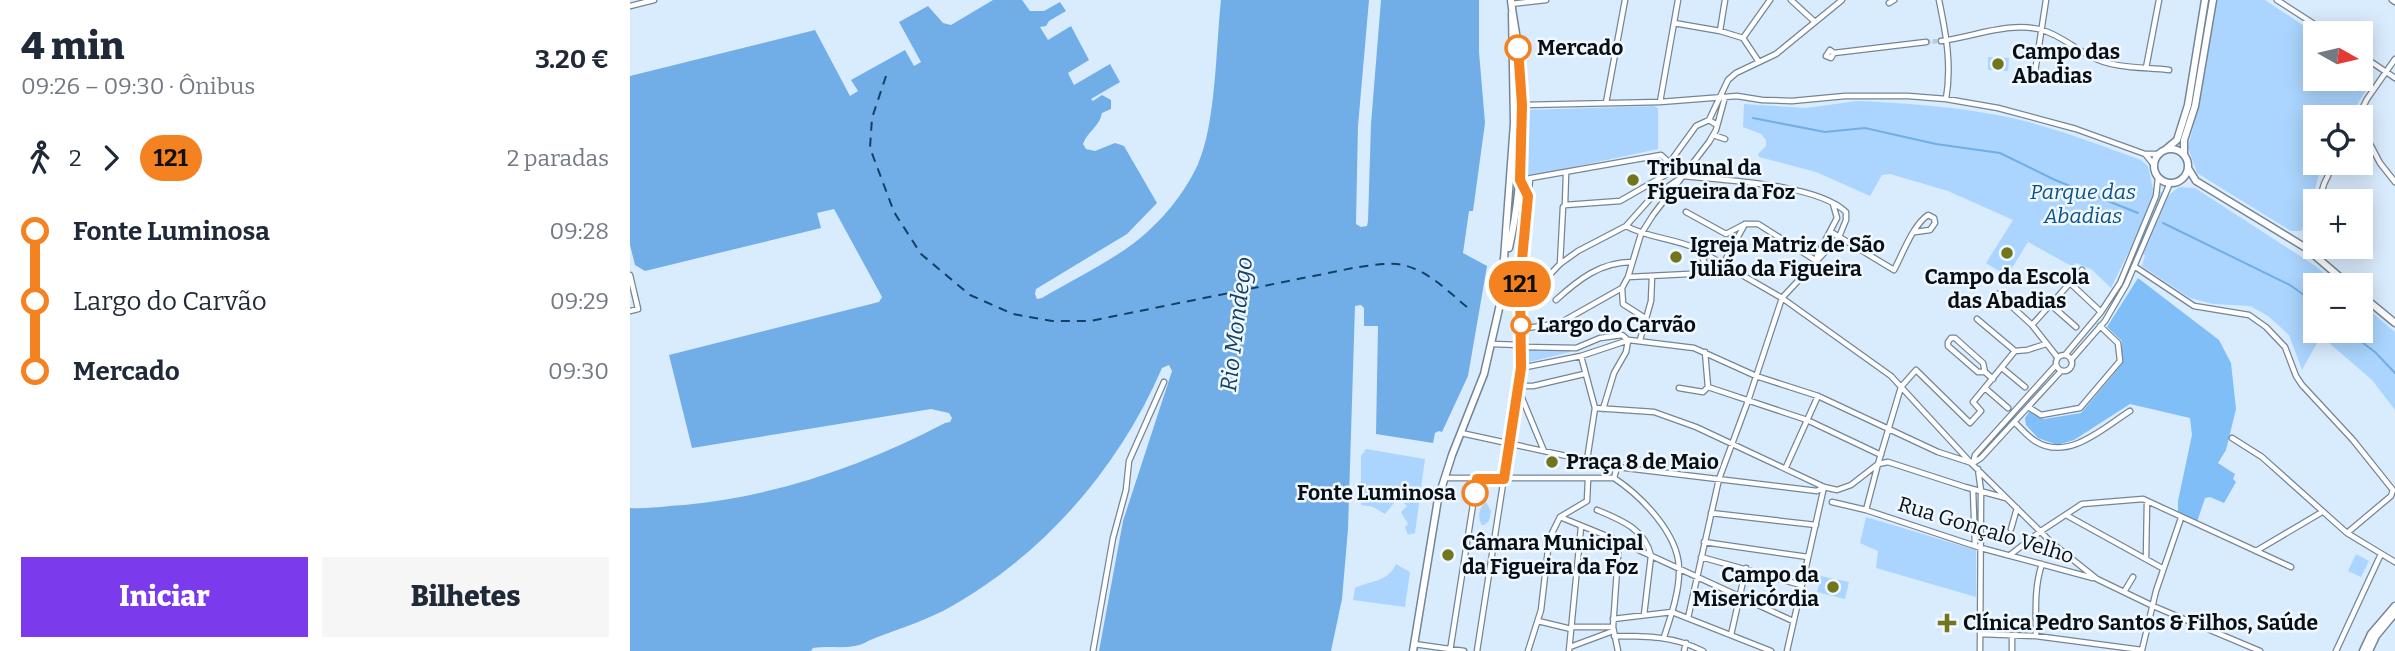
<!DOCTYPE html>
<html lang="pt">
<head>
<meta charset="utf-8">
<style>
  body { margin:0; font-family:Bitter,serif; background:#f6f6f7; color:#1f2937; height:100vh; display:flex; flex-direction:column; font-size:26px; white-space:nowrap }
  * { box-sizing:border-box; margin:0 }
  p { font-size:23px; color:#747a83 }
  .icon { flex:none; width:38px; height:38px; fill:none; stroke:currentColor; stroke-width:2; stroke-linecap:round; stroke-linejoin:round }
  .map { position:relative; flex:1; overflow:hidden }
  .sheet { display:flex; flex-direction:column; background:#fff; width:630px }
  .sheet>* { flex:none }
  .badge { padding:0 14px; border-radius:23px; font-size:24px; line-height:46px }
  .needle { width:46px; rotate:98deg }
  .fabs { position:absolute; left:1673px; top:21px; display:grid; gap:14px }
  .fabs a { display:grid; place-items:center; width:70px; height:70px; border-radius:0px; background:#fff; box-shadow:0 4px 18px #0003; font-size:35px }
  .map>.badge { position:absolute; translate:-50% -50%; box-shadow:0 0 0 4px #fff }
  .legs { display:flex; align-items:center; gap:10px; height:77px; padding:0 21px; font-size:23px }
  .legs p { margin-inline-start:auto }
  .overview { display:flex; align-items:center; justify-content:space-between; height:119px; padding:0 21px }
  h1 { font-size:38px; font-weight:800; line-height:52px }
  .cta { display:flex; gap:14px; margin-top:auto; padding:14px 21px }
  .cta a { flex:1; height:80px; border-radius:0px; background:#7c3aed; color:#fff; font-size:28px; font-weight:800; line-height:80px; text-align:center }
  .cta a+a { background:#f6f6f7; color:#1f2937 }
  ul { padding:0 21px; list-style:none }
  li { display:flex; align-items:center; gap:24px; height:70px; font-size:26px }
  li i { display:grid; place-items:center; width:10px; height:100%; margin:0 9px; background:currentColor }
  li i::after { content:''; width:18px; height:18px; margin:-9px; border:5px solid; border-radius:50%; background:#fff }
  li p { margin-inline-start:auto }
  li:first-child i { background:linear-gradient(#0000 50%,currentColor 0) }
  li:last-child i { background:linear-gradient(currentColor 50%,#0000 0) }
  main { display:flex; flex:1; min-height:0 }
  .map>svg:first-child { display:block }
  .green { fill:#abd5fe }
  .forest { fill:#80bef8 }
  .water { fill:#71aee8 }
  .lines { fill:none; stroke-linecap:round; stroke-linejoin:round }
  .stream { stroke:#71aee8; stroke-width:2 }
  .ferry { stroke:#144066; stroke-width:2; stroke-dasharray:9 7; stroke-linecap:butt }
  .street-tunnel { stroke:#bacbdb; stroke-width:4.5; stroke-dasharray:4.5 2; stroke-linecap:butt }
  .street-casing { stroke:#748596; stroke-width:7 }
  .secondary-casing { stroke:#748596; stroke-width:9 }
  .street { stroke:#fff; stroke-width:4.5 }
  .secondary { stroke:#fff; stroke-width:6 }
  .line-1-casing { stroke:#fff; stroke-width:16 }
  .line-1 { stroke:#f58220; stroke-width:10 }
  .stop-1-dot { fill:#fff; stroke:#f58220; stroke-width:3.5 }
  .poi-dot { fill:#71751c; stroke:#f0f8ff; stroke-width:2.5 }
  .labels { text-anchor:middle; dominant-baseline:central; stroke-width:5; stroke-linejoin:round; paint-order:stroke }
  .stop-label { font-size:21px; font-weight:bold; fill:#090f15; stroke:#f0f8ff; text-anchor:start }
  .poi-label { font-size:21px; font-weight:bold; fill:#090f15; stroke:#f0f8ff; text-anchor:start }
  .park-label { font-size:21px; font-style:italic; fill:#0c5287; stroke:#f0f8ff }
  .street-label { font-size:21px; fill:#090f15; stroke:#f0f8ff }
  .water-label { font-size:23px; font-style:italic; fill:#144066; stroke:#f0f8ff }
</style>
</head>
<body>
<main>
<section class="sheet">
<div class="overview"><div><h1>4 min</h1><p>09:26 – 09:30 · Ônibus</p></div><b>3.20 €</b></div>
<div class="legs"><svg class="icon" aria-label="walk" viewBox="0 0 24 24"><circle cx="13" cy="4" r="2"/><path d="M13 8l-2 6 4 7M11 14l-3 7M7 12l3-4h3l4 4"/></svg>2<svg class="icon" aria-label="forward" viewBox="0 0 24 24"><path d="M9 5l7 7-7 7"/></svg><b class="badge" style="background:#f58220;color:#111">121</b><p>2 paradas</p></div>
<ul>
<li><i style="color:#f58220"></i><b>Fonte Luminosa</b><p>09:28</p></li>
<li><i style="color:#f58220"></i><span>Largo do Carvão</span><p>09:29</p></li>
<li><i style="color:#f58220"></i><b>Mercado</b><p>09:30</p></li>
</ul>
<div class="cta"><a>Iniciar</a><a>Bilhetes</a></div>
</section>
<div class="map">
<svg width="1765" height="651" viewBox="0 0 1765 651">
  <rect width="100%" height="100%" fill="#d9ecfe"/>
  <path class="green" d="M1587,0H1635L1685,33V79H1731V65L1741,71L1743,78L1720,117H1685V163H1694C1682,184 1686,213 1671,231H1661L1567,173L1558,147L1569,106Z
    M1358,57L1379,58L1378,71L1358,70Z
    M1227,101C1274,103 1320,106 1367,115C1416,124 1464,143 1511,160L1518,166L1523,189L1539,195L1549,187L1565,188L1684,265L1709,285H1685V331H1731V303L1765,332V410L1742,380L1691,336L1672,370L1659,335L1638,316L1620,306L1583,304L1560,298L1512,266L1515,255L1500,249L1481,288L1461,269L1446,263L1443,267L1398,242L1377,276L1356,263L1383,220L1318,191L1260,174L1252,175L1240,196L1186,172L1129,157L1128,154L1136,146V140L1131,134L1113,127L1114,104L1176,108Z
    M1024,106L1028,108V149L897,177L893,175L895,110Z
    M898,349L939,350L940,352L899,362Z
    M736,449L795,459L785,533L778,535L775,527L778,524L771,512L777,506L768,498L755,514L743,507L731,505V456Z
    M856,502L861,511L859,521L854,525H852C847,517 849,508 856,502Z
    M1236,517L1346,550V597L1246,568L1248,551L1230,543Z
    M1726,554L1739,561L1731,577L1718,571Z
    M766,564L780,572L775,607L723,600L725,588C741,580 757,583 766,564Z
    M1191,576L1219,582L1215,599L1187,592Z"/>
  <path class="forest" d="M1508,278L1589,340L1601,363L1606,409L1596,450L1588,463L1605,474L1603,479L1606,482L1594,503L1580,497L1575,498L1567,522L1548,515V501L1562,435L1560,418L1500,404L1444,440L1427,445L1408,438L1396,425L1395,418L1399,412L1414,419L1451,413L1492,364V341L1477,327Z"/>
  <path class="water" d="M363,0H392L400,11H414L430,2L436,11L419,21L416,26L410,27L418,40L441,26L459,60L438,73L444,85L480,64L490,82L461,99L463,101L472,95L481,100V109L472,113C470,126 457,132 453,144L456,149L465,151L485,143L494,146L527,203L497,234L406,289L405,294L407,299L412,298C442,280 476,264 504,243C530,223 554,195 568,164C586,124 586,46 591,0H739L728,126L726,224L731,227L737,226L738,221L741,124L751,0H849V52L855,123L843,211H839L833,253L857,266L838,376L812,432L809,431L805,433L803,443L746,434L748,326H734V308L731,305L725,306L718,529L712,599L701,651H469L493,521L542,371L539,365L532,368C488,470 411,558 313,611C289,623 262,631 238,641C223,651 202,645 183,648L181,651H0V508C18,509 36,506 54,505C147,496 233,466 315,423L320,422L322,418L319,413L301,409L62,448L39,355L249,302L252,297L204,209L187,213L191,228L15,271L5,265L0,245V76L185,30L220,96L228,91L221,80L275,50L284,66L291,62L269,22L298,6L313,23L321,25Z"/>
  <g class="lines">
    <path class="stream" d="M1123,118L1195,132L1235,128L1306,144L1370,153L1425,180L1508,213
      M1533,223L1660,285L1685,303
      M1717,331L1745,352L1765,373"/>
    <path class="ferry" d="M256,76L242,118L240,148L264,212L291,254L340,295L383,314L422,321H460L723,268C737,266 753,263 767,264C796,268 815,289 837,307"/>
    <path class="street-tunnel" d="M1296,42L1311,41"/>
    <defs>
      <path id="street" d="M1161,0L1185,22
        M1309,0C1316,34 1322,65 1316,99
        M1647,0L1698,33
        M1762,0L1765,2
        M1259,3L1264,0
        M881,4L916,0
        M0,6L24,0
        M1044,23L1090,31L1113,38L1129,62
        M1090,31L1095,0
        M1113,38L1140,0
        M1311,41C1343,37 1380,21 1412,30C1430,35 1444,48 1460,56C1483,69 1513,67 1539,70
        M1204,53L1201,58L1196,56L1200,50L1204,53L1296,42
        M1731,55L1765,78
        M1516,68L1529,0
        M1405,72L1416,0
        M1030,102L1048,0
        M976,103L995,0
        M892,105L1030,102L1107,96L1132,100L1162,101L1215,96H1278L1316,99L1368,108L1446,129L1515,154H1530
        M1728,117L1737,99L1765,59
        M1079,120L1098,80L1106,73L1146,54L1212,0
        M1731,127L1750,163L1765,182
        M1083,135L1095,139
        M1516,155L1524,165
        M1040,162L1066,126L1079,120L1087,125
        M898,196L890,180L1031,155C1040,162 1044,170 1053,176C1093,180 1187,184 1216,212V220L1209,237L1152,298L1118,401L1089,479L1058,618
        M1689,201L1694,184L1704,163
        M935,205L990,201L1044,170
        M1056,212L1096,234L1115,224H1128L1185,260
        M996,226C1018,238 1042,238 1065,248L1152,298L1261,376L1342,464L1422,543L1467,579L1523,606L1630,651
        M1201,232L1264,270C1273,253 1283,225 1298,215L1304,218L1305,223L1300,230L1285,232
        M1676,248L1685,214
        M1187,256L1207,218L1203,204
        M930,264L933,207L935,205L936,173
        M1093,264L1115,224
        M1504,266L1564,306L1619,315L1636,327L1655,347L1666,376L1672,385L1723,440L1763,490L1761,496L1717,533
        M1067,272L1075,264L1070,251
        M0,275L8,309L0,311
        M998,277L1079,273L1089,261
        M890,281L906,289L930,264L948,251L996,226L1020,199L1049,179
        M1440,283L1452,270
        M1368,294L1402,325L1428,358
        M891,300L906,289
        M926,300C949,279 971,262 1002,262
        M1421,305L1446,327
        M1015,318L993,304L992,288L998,277L1011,234L1023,215L1079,142L1086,130L1095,97
        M1347,319L1385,351
        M1402,325L1440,283L1471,312
        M891,329L930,323L992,288
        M1010,340L1021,301L1022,277
        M862,344L891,345
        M891,347L946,348L970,338L992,335L998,340
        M1075,352L1078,387
        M1435,355L1471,312L1490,283L1526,196L1528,178
        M1426 363a8 8 0 1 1 16 0a8 8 0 1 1-16 0Z
        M951,356L965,408L957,460
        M1441,360L1475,321L1496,285L1540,183
        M891,368L951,356L999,340L1064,348L1126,376L1188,396L1308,452L1342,463
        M1372,368L1395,387
        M1355,372H1348L1318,346V342L1321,338H1325L1353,363L1355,372L1363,379
        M1078,387L1177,420L1251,455
        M1049,388L1073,392L1078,387
        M1355,388L1378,408
        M1398,407L1411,415L1450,408L1490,361L1488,343L1470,326
        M965,408L1024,412L1066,427L1194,487L1207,490L1221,485L1248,464L1271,387L1286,370L1340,423L1351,411L1343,402L1385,351L1397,350L1416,344
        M973,409L984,373L996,352L998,341
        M1384,422C1391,428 1397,436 1405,441C1438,462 1473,428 1500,411
        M831,433L987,467L1187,491L1194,487
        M1602,438L1632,457L1717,533L1765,562
        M914,451L887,386H903L954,374
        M1343,463L1345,455L1426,365
        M1343,463L1351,458L1431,371
        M1156,467L1188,396
        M1348,469L1351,491L1350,651
        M815,478H984L987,467
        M984,478C1011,496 1048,533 1049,568C1050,590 1041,616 1034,637
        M1343,490L1345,545
        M1202,502L1236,510L1248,464L1258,462L1335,487L1376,498
        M967,510C991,520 1015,529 1021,556L1014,615
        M1236,510L1351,548L1463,578
        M1081,513L1186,525
        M1436,515L1532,568
        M930,517L989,541L1163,621
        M1381,529L1387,508
        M1074,542L1178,557
        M1626,551L1692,512
        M1380,555L1411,531L1452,504L1513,499L1661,567
        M1071,557L1171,585
        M1516,559L1517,501
        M1494,592L1503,577
        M983,619L1042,612L1141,651
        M908,621L941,629
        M941,627H983
        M1350,634L1406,636L1512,650
        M1101,635L1116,568
        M984,636C1016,636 1044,636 1073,651
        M1406,636C1406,612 1404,587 1412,564
        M784,644L834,651
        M940,647L983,631
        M1512,650L1526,591L1551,518
        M463,651L483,538L496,490L499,461L534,382
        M820,651L847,479
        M847,651L891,368L890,281L900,180
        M898,651L911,610L919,541L923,531L930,517L957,501L958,479
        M939,651L951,527
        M988,651L983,627L989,541
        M1054,651L1056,643
        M1157,651L1194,487
        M1382,651V635
        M1706,651L1751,554"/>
      <path id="secondary" d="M1524 166a17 17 0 1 1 34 0a17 17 0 1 1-34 0Z
        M1535,150L1547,140L1558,105L1575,0
        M1554,155V140L1565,106L1583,0
        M1558,168L1566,181L1676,248L1719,285
        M879,248C893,186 894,122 889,59C888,39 883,20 881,0
        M1731,295L1765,323
        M783,651L808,499L822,455L854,374L871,300L884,123L882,13
        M1733,651L1741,634L1765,606
        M1739,651L1746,636L1765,613"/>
    </defs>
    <use href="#street" class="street-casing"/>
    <use href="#secondary" class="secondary-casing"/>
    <use href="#street" class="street"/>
    <use href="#secondary" class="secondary"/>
  </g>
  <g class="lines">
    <defs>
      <path id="line-1" d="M845,493L847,479H874L891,368L890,281L898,196L890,180L892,105L888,48"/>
    </defs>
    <use href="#line-1" class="line-1-casing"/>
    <use href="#line-1" class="line-1"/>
  </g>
  <g class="stop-1-dot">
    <circle cx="888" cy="48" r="12"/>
    <circle cx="891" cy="325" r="9"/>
    <circle cx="845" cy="493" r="12"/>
  </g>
  <g class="poi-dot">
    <circle cx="1368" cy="64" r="7"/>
    <circle cx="1003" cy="180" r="7"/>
    <circle cx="1377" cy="253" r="7"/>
    <circle cx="1046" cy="257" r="7"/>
    <circle cx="922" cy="462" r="7"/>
    <circle cx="818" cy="555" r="7"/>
    <circle cx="1203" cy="587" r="7"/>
    <path d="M1313.5 612.5h7v7h7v7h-7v7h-7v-7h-7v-7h7z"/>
  </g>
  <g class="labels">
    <g class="stop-label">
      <text x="907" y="48">Mercado</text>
      <text x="907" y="325">Largo do Carvão</text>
      <text x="826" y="493" text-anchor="end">Fonte Luminosa</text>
    </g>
    <g class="poi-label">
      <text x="1382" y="52">Campo das<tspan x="1382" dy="24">Abadias</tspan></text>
      <text x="1017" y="168">Tribunal da<tspan x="1017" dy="24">Figueira da Foz</tspan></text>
      <text x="1060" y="245">Igreja Matriz de São<tspan x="1060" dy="24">Julião da Figueira</tspan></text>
      <text x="1377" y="277" text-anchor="middle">Campo da Escola<tspan x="1377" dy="24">das Abadias</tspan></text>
      <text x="936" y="462">Praça 8 de Maio</text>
      <text x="832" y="543">Câmara Municipal<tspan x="832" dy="24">da Figueira da Foz</tspan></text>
      <text x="1189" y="575" text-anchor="end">Campo da<tspan x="1189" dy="24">Misericórdia</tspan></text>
      <text x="1333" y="623">Clínica Pedro Santos &amp; Filhos, Saúde</text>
    </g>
    <g class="park-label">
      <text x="1453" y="192">Parque das<tspan x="1453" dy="24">Abadias</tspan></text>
    </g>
    <g class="street-label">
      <text transform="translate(1356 530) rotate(17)">Rua Gonçalo Velho</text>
    </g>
    <g class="water-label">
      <text transform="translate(606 324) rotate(-83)">Rio Mondego</text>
    </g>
  </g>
</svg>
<div class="fabs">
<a><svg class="needle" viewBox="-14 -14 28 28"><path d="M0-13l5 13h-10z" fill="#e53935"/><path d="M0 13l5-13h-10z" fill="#747a83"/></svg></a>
<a><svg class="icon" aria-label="locate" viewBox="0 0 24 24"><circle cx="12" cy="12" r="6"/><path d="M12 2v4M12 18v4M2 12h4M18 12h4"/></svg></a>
<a>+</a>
<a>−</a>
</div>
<b class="badge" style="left:890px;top:284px;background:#f58220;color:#111">121</b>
</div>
</main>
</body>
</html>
